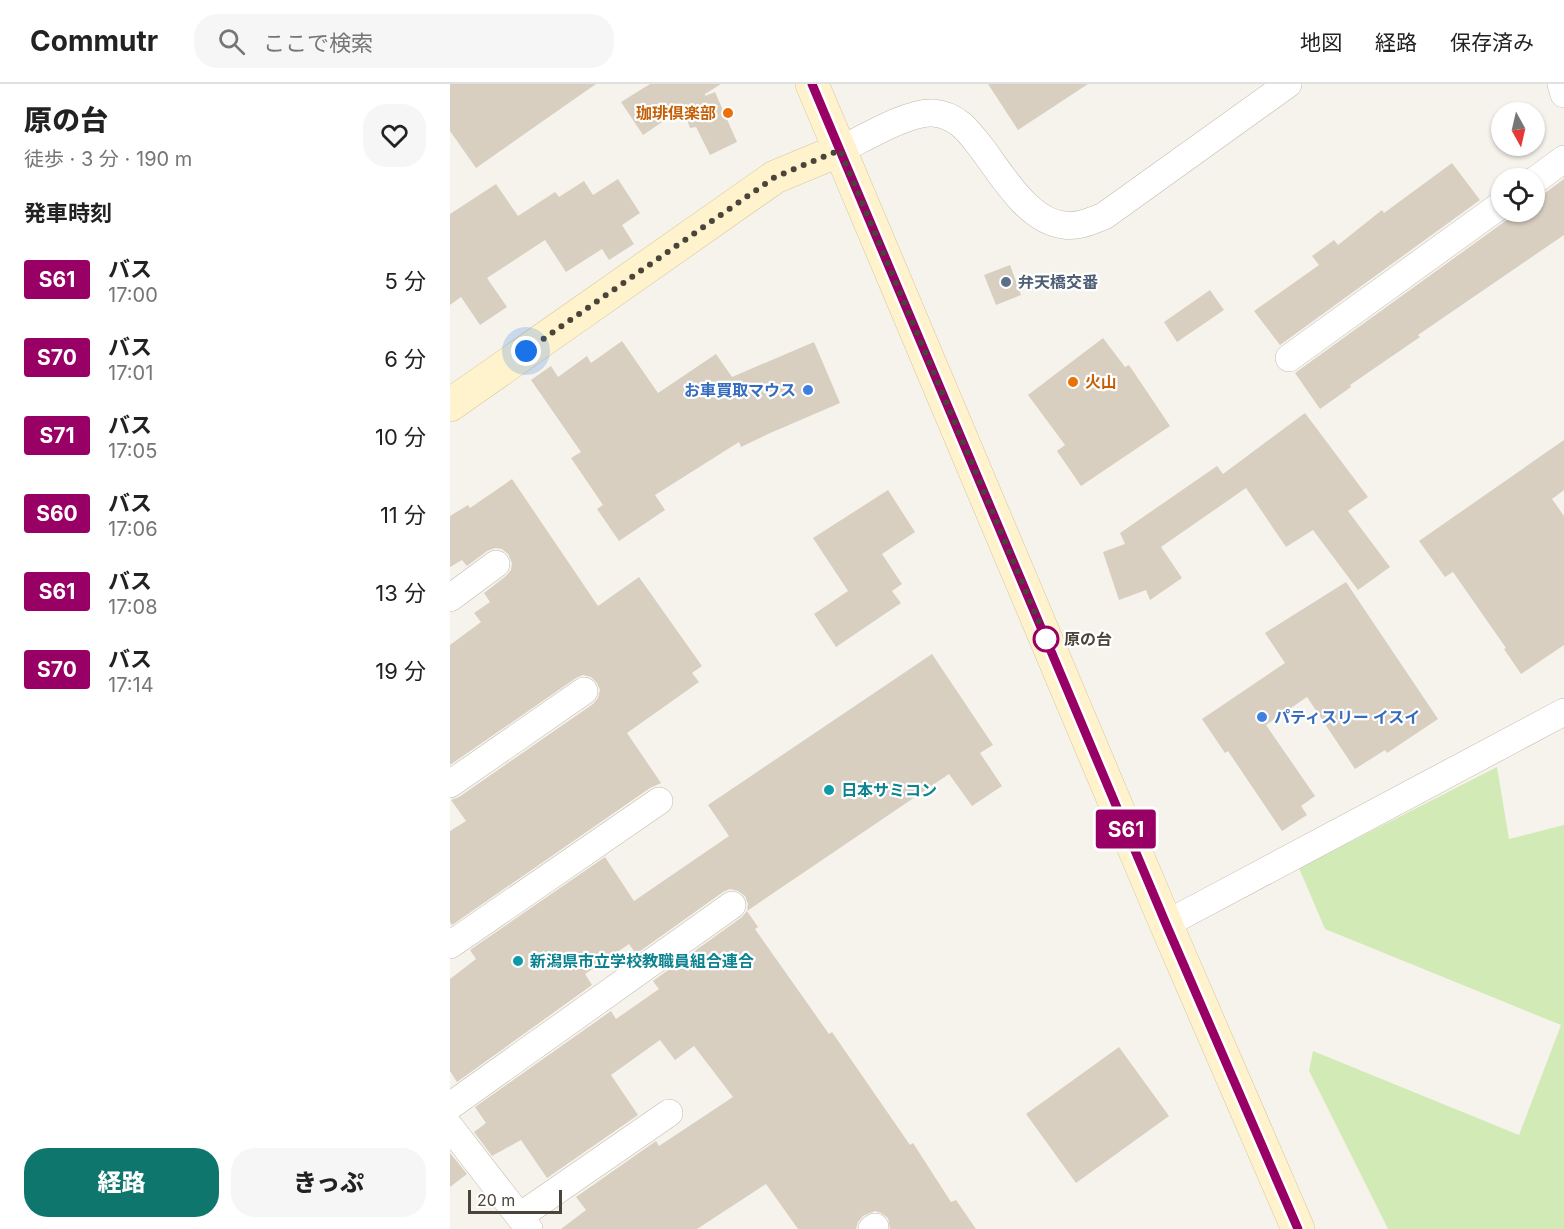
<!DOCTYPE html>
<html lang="ja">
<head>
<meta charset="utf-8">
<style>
  body { margin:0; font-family:Inter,"Noto Sans JP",sans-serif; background:#f6f6f6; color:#222; height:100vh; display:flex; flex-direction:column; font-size:22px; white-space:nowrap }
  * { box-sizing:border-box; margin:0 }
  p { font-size:20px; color:#767676 }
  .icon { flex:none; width:33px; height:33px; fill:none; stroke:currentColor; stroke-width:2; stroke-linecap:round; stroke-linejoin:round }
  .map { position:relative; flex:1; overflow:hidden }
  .panel { display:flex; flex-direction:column; background:#fff; width:450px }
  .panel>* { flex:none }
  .badge { padding:0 12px; border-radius:4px; font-size:21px; line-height:39px }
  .needle { width:39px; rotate:172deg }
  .controls { position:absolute; left:1041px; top:18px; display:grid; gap:12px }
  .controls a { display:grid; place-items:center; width:54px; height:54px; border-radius:50%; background:#fff; box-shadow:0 2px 4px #0004; font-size:30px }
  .scale { position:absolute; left:18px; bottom:15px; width:94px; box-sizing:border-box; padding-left:6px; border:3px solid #4b4439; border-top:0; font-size:16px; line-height:21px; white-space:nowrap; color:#4b4439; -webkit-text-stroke:4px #fff; paint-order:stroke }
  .you { position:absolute; width:30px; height:30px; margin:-15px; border:4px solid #fff; border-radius:50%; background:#1a73e8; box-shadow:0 0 0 9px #1a73e833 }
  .map>.badge { position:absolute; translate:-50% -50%; box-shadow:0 0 0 3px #fff }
  h2 { padding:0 24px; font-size:22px; line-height:54px }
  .round { display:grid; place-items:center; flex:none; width:63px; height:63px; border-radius:24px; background:#f6f6f6 }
  .headline { display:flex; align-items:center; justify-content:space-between; height:102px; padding:0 24px }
  h1 { font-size:28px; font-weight:800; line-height:45px }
  .primary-button { display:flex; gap:12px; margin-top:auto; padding:12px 24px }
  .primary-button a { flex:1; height:69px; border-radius:24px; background:#0f766e; color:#fff; font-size:24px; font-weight:800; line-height:69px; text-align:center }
  .primary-button a+a { background:#f6f6f6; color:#222 }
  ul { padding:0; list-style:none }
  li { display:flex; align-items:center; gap:18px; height:78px; padding:0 24px }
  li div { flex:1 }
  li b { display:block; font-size:22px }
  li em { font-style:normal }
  li .badge { min-width:66px; font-weight:700; text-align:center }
  header { display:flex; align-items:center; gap:36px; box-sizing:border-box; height:84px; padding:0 30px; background:#fff; border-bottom:2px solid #e0e0e0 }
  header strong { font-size:28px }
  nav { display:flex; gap:33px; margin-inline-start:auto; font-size:21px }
  .search { width:420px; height:54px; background:#f6f6f6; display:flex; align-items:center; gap:15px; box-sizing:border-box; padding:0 21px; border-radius:24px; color:#767676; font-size:22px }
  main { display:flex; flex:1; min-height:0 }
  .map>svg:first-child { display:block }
  .green { fill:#d2eab5 }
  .building { fill:#d8cfc1 }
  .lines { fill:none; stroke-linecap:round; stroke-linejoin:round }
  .street-casing { stroke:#c2bbae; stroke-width:28 }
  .secondary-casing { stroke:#d6c79b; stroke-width:34 }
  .street { stroke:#fff; stroke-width:27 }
  .secondary { stroke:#fff3cd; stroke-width:33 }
  .line-casing { stroke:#fff; stroke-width:14 }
  .line { stroke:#906; stroke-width:9 }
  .walk { stroke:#4b4439; stroke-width:6; stroke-dasharray:0 10.8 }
  .food-dot { fill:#e8710a; stroke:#fff; stroke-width:2 }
  .service-dot { fill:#5c6f8a; stroke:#fff; stroke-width:2 }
  .shop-dot { fill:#3f7fe0; stroke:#fff; stroke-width:2 }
  .stop-dot { fill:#fff; stroke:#906; stroke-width:3 }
  .culture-dot { fill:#0f9aa8; stroke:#fff; stroke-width:2 }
  .labels { text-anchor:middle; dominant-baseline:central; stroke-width:4.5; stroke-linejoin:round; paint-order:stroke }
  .food-label { font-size:16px; font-weight:bold; fill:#c56008; stroke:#fff; text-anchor:end }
  .service-label { font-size:16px; font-weight:bold; fill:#4e5e75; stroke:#fff; text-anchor:start }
  .shop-label { font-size:16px; font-weight:bold; fill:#366cbe; stroke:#fff; text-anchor:end }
  .stop-label { font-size:16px; font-weight:bold; fill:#4b4439; stroke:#fff; text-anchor:start }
  .culture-label { font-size:16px; font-weight:bold; fill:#0d838f; stroke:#fff; text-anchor:start }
</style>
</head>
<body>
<header>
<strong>Commutr</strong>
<div class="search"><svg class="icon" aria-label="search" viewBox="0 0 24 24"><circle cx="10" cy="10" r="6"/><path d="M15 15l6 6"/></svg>ここで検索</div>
<nav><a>地図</a><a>経路</a><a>保存済み</a></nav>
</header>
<main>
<section class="panel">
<div class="headline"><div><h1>原の台</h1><p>徒歩 · 3 分 · 190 m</p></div><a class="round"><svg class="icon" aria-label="heart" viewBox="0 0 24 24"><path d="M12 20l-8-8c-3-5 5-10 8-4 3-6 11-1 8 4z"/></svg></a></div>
<h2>発車時刻</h2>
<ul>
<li><span class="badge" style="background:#906;color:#fff">S61</span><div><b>バス</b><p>17:00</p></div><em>5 分</em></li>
<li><span class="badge" style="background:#906;color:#fff">S70</span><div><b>バス</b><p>17:01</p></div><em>6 分</em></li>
<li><span class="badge" style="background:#906;color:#fff">S71</span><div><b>バス</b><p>17:05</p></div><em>10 分</em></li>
<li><span class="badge" style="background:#906;color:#fff">S60</span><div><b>バス</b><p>17:06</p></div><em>11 分</em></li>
<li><span class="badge" style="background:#906;color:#fff">S61</span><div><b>バス</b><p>17:08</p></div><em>13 分</em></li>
<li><span class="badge" style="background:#906;color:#fff">S70</span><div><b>バス</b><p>17:14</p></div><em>19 分</em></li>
</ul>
<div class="primary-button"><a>経路</a><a>きっぷ</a></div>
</section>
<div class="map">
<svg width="1114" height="1145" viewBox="0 0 1114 1145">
  <rect width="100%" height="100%" fill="#f6f3ec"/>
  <path class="green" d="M1047,683L1059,755L1114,741V1145H938L859,987L863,967L1069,1051L1111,941L875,845L849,784Z"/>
  <path class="building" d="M0,0H146L26,84L0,47Z
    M200,0H271L255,10V12L265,8L287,58L260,71L246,43L240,44L233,24L193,51L171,18Z
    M538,0H638L568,46Z
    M1002,79L1030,116L830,261L804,227L869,181L862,172L884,156L888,161L932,126L934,129Z
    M168,95L190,129L172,141L184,160L159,176L152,165L116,188L95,156L37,194L57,223L30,241L11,213L0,221V130L46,100L68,132L105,108L109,113L134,97L143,111Z
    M1114,95V151L968,251L970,253L900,301L901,303L870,325L845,289L1061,133L1066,128H1084V117Z
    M560,181L571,211L546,221L534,191Z
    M760,206L774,226L727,258L714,238Z
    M653,254L675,283L679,281L720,342L631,402L607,367L615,361L578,311Z
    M172,257L208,309L266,270L282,293L364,258L390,319L318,350L291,363L289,358L205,411L215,426L169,457L147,425L153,421L121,374L131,368L81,296L101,282L108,293L137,272L141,279Z
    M855,329L918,413L898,427L940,483L908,506L863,446L836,463L796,404L711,463L732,494L700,516L696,506L669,516L653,468L675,460L670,449L767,382L773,390Z
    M1114,356V406L1102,415L1114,432V561L1071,590L1054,565L1056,564L1003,488L995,493L969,457Z
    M62,395L148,522L189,493L252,582L242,589L249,598L177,649L211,699L200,704L2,841L0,838V747L16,737L1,716L9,713L143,620L148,614L150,606L147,599L141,593L133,591L126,594L0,681V561L31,538L24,529L40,518L34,509L56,492L61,486L62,479L58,470L52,465L45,464L37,467L17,482L12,476L0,483V432L18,421L20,424Z
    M438,406L465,448L432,470L452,500L442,507L451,519L386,563L364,530L398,507L363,454Z
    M896,498L988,635L937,669L935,666L905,685L857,613L816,641L865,712L851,722L857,731L832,747L778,667L775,669L752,635L835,579L815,549Z
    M482,570L543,661L530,669L552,702L522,722L499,690L297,827L308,843L305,845L379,950L382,948L460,1061L463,1059L501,1118L506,1116L526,1145H440L438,1134L431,1129L425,1127L413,1132L408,1138L406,1145H348L316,1100L247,1145H111L136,1126L126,1113L206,1057L209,1062L283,1013L244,962L225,976L210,956L161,991L188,1031L97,1094L71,1056L42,1072L24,1048L36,1039L25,1023L161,927L166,935L209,905L203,897L292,833L297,827L298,820L295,812L288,807L280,805L273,808L186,870L179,860L135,890L142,901L7,998L0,987V895L26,875L20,866L155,773L184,817L279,752L258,721Z
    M669,963L719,1032L626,1099L576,1030Z
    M0,1069L17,1090L0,1103Z"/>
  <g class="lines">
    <defs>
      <path id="street" d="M1111,0L1114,10
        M390,66C413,55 459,27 483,29C506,31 517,45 530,62C551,89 577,137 614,141C629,143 641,137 654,132L838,0
        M1084,97L1114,75
        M839,274L1052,120
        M0,514L46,480
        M0,700L134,607
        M716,840L1114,628
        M0,861L209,717
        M0,1022L282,821
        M0,1043L79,1145
        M70,1132L219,1029
        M422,1145L425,1143"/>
      <path id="secondary" d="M362,0L716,840L848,1145
        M0,321L325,93L390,66"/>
    </defs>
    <use href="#street" class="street-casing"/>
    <use href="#secondary" class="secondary-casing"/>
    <use href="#street" class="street"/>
    <use href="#secondary" class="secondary"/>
  </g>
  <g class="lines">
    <defs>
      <path id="line" d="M362,0L716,840L848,1145"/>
    </defs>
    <use href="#line" class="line-casing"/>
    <use href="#line" class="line"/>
    <path class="walk" d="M76,267L325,93L390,66L596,555"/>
  </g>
  <g class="food-dot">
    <circle cx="278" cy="29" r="6"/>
    <circle cx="623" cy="298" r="6"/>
  </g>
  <circle class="service-dot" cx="556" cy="198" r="6"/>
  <g class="shop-dot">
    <circle cx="358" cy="306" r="6"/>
    <circle cx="812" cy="633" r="6"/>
  </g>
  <circle class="stop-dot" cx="596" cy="555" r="12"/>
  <g class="culture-dot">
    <circle cx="379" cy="706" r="6"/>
    <circle cx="68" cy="877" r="6"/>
  </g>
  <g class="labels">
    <g class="food-label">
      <text x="266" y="29">珈琲倶楽部</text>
      <text x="635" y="298" text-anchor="start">火山</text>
    </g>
    <g class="service-label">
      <text x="568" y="198">弁天橋交番</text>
    </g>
    <g class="shop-label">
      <text x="346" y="306">お車買取マウス</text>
      <text x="824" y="633" text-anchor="start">パティスリー イスイ</text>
    </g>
    <g class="stop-label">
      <text x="614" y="555">原の台</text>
    </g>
    <g class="culture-label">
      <text x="391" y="706">日本サミコン</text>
      <text x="80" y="877">新潟県市立学校教職員組合連合</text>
    </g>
  </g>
</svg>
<div class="controls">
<a><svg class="needle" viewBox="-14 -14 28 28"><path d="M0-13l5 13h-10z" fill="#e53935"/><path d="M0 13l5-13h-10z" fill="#767676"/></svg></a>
<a><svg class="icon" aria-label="locate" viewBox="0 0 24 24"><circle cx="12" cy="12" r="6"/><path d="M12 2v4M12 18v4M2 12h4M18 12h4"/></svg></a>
</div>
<div class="scale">20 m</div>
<div class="you" style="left:76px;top:267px"></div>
<b class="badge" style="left:676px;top:745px;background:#906;color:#fff">S61</b>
</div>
</main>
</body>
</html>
